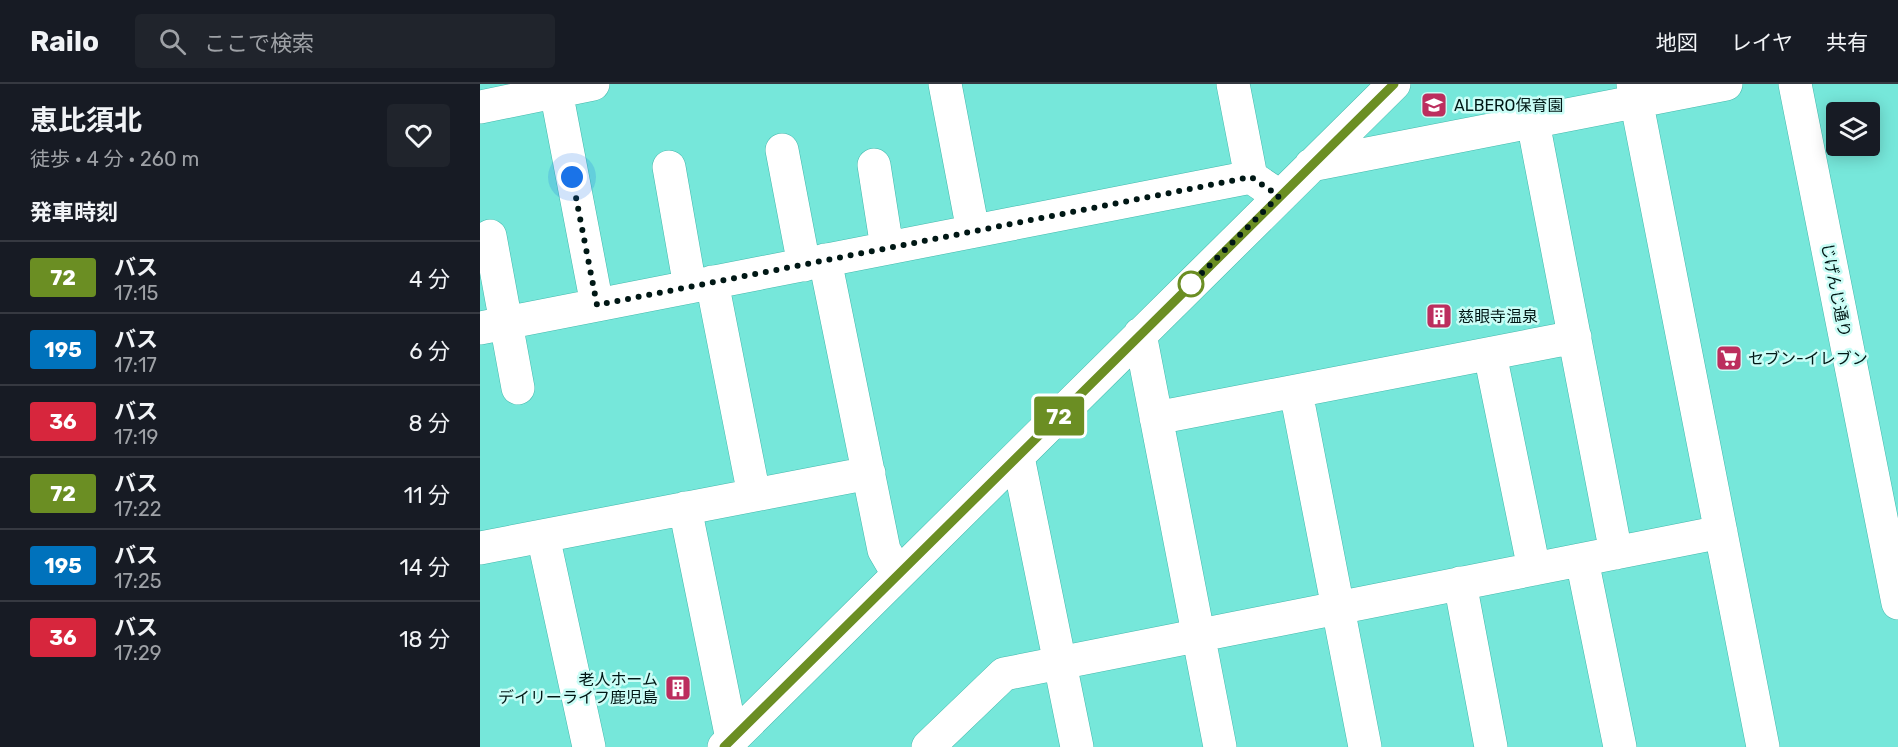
<!DOCTYPE html>
<html lang="ja">
<head>
<meta charset="utf-8">
<style>
  body { margin:0; font-family:Rubik,"Noto Sans JP",sans-serif; background:#20242c; color:#f1f3f6; height:100vh; display:flex; flex-direction:column; font-size:22px; white-space:nowrap }
  * { box-sizing:border-box; margin:0 }
  p { font-size:20px; color:#9ea1a6 }
  .icon { flex:none; width:33px; height:33px; fill:none; stroke:currentColor; stroke-width:2; stroke-linecap:round; stroke-linejoin:round }
  .map { position:relative; flex:1; overflow:hidden }
  .sheet { display:flex; flex-direction:column; background:#171b24; width:480px }
  .sheet>* { flex:none }
  .badge { padding:0 12px; border-radius:4px; font-size:21px; line-height:39px }
  .buttons { position:absolute; left:1346px; top:18px; display:grid; gap:12px }
  .buttons a { display:grid; place-items:center; width:54px; height:54px; border-radius:6px; background:#171b24; box-shadow:0 3px 15px #0003; font-size:30px }
  .you { position:absolute; width:30px; height:30px; margin:-15px; border:4px solid #fff; border-radius:50%; background:#1a73e8; box-shadow:0 0 0 9px #1a73e833 }
  .map>.badge { position:absolute; translate:-50% -50%; box-shadow:0 0 0 3px #fff }
  h2 { padding:0 30px; font-size:22px; line-height:54px }
  .round { display:grid; place-items:center; flex:none; width:63px; height:63px; border-radius:6px; background:#20242c }
  .headline { display:flex; align-items:center; justify-content:space-between; height:102px; padding:0 30px }
  h1 { font-size:28px; font-weight:700; line-height:45px }
  ul { padding:0; list-style:none }
  li { display:flex; align-items:center; gap:18px; height:72px; padding:0 30px; border-top:2px solid #363941 }
  li div { flex:1 }
  li b { display:block; font-size:22px }
  li em { font-style:normal }
  li .badge { min-width:66px; font-weight:700; text-align:center }
  header { display:flex; align-items:center; gap:36px; box-sizing:border-box; height:84px; padding:0 30px; background:#171b24; border-bottom:2px solid #363941 }
  header strong { font-size:28px }
  nav { display:flex; gap:33px; margin-inline-start:auto; font-size:21px }
  .search { width:420px; height:54px; background:#20242c; display:flex; align-items:center; gap:15px; box-sizing:border-box; padding:0 21px; border-radius:6px; color:#9ea1a6; font-size:22px }
  main { display:flex; flex:1; min-height:0 }
  .map>svg:first-child { display:block }
  .lines { fill:none; stroke-linecap:round; stroke-linejoin:round }
  .minor-casing { stroke:#42b8ac; stroke-width:34 }
  .minor { stroke:#fff; stroke-width:33 }
  .line-casing { stroke:#fff; stroke-width:14 }
  .line { stroke:#6b8e23; stroke-width:9 }
  .walk { stroke:#001715; stroke-width:6; stroke-dasharray:0 10.8 }
  .stop-dot { fill:#fff; stroke:#6b8e23; stroke-width:3 }
  .labels { text-anchor:middle; dominant-baseline:central; stroke-width:5; stroke-linejoin:round; paint-order:stroke }
  .poi-label { font-size:16px; fill:#001715; stroke:#cafdf6; text-anchor:start }
  .street-label { font-size:16px; fill:#001715; stroke:#cafdf6 }
</style>
</head>
<body>
<header>
<strong>Railo</strong>
<div class="search"><svg class="icon" aria-label="search" viewBox="0 0 24 24"><circle cx="10" cy="10" r="6"/><path d="M15 15l6 6"/></svg>ここで検索</div>
<nav><a>地図</a><a>レイヤ</a><a>共有</a></nav>
</header>
<main>
<section class="sheet">
<div class="headline"><div><h1>恵比須北</h1><p>徒歩 · 4 分 · 260 m</p></div><a class="round"><svg class="icon" aria-label="heart" viewBox="0 0 24 24"><path d="M12 20l-8-8c-3-5 5-10 8-4 3-6 11-1 8 4z"/></svg></a></div>
<h2>発車時刻</h2>
<ul>
<li><span class="badge" style="background:#6b8e23;color:#fff">72</span><div><b>バス</b><p>17:15</p></div><em>4 分</em></li>
<li><span class="badge" style="background:#0072bc;color:#fff">195</span><div><b>バス</b><p>17:17</p></div><em>6 分</em></li>
<li><span class="badge" style="background:#d7263d;color:#fff">36</span><div><b>バス</b><p>17:19</p></div><em>8 分</em></li>
<li><span class="badge" style="background:#6b8e23;color:#fff">72</span><div><b>バス</b><p>17:22</p></div><em>11 分</em></li>
<li><span class="badge" style="background:#0072bc;color:#fff">195</span><div><b>バス</b><p>17:25</p></div><em>14 分</em></li>
<li><span class="badge" style="background:#d7263d;color:#fff">36</span><div><b>バス</b><p>17:29</p></div><em>18 分</em></li>
</ul>
</section>
<div class="map">
<svg width="1418" height="663" viewBox="0 0 1418 663">
  <rect width="100%" height="100%" fill="#76e7da"/>
  <g class="lines">
    <defs>
      <path id="minor" d="M465,0L493,147
        M753,0L771,93
        M1153,0L1283,663
        M1315,0L1418,519
        M76,7L117,221
        M0,23L113,0
        M1053,38L1136,469
        M302,66L324,181
        M394,81L407,164
        M831,81L1246,0
        M189,83L210,203
        M10,152L38,304
        M345,176L404,466L418,490
        M232,198L274,411
        M0,244L771,93L799,112
        M660,250L740,663
        M1010,270L1054,485
        M816,308L885,663
        M676,334L1095,253
        M538,373L597,663
        M205,424L252,655
        M63,452L109,663
        M0,464L389,389
        M1102,476L1140,663
        M980,499L1011,663
        M244,663L914,0
        M448,663L524,590L1241,448"/>
    </defs>
    <use href="#minor" class="minor-casing"/>
    <use href="#minor" class="minor"/>
  </g>
  <g class="lines">
    <defs>
      <path id="line" d="M244,663L914,0"/>
    </defs>
    <use href="#line" class="line-casing"/>
    <use href="#line" class="line"/>
    <path class="walk" d="M92,93L117,221L771,93L799,112L707,204L711,200"/>
  </g>
  <defs>
    <symbol id="school-square" viewBox="-11 -11 22 22"><rect x="-9" y="-9" width="18" height="18" rx="4" fill="#bc2e5e" stroke="#cafdf6"/><path d="M0-5L7-2L0 1L-7-2ZM-4 1L0 2.5L4 1V4Q0 6-4 4Z" fill="#fff"/></symbol>
    <symbol id="building-square" viewBox="-11 -11 22 22"><rect x="-9" y="-9" width="18" height="18" rx="4" fill="#bc2e5e" stroke="#cafdf6"/><path d="M-4-6H4V6H1V3H-1V6H-4ZM-2.5-4.3h1.7v1.8h-1.7ZM.8-4.3h1.7v1.8H.8ZM-2.5-1h1.7V.8h-1.7ZM.8-1h1.7V.8H.8Z" fill="#fff"/></symbol>
    <symbol id="supermarket-square" viewBox="-11 -11 22 22"><rect x="-9" y="-9" width="18" height="18" rx="4" fill="#bc2e5e" stroke="#cafdf6"/><path d="M-6-5.5h2.5l.6 2H6L4.5 2H-2.5L-4.4-4H-6ZM-1.5 3.2a1.3 1.3 0 1 0 .1 0ZM3 3.2a1.3 1.3 0 1 0 .1 0Z" fill="#fff"/></symbol>
  </defs>
  <g fill-rule="evenodd">
    <use href="#school-square" x="939" y="6" width="30" height="30"/>
    <use href="#building-square" x="944" y="217" width="30" height="30"/>
    <use href="#supermarket-square" x="1234" y="259" width="30" height="30"/>
    <use href="#building-square" x="183" y="589" width="30" height="30"/>
  </g>
  <circle class="stop-dot" cx="711" cy="200" r="12"/>
  <g class="labels">
    <g class="poi-label">
      <text x="974" y="21">ALBERO保育園</text>
      <text x="978" y="232">慈眼寺温泉</text>
      <text x="1268" y="274">セブン-イレブン</text>
      <text x="178" y="595" text-anchor="end">老人ホーム<tspan x="178" dy="18">デイリーライフ鹿児島</tspan></text>
    </g>
    <g class="street-label">
      <text transform="translate(1356 206) rotate(79)">じげんじ通り</text>
    </g>
  </g>
</svg>
<div class="buttons">
<a><svg class="icon" aria-label="layers" viewBox="0 0 24 24"><path d="M12 4l9 5-9 5-9-5zM3 14l9 5 9-5"/></svg></a>
</div>
<div class="you" style="left:92px;top:93px"></div>
<b class="badge" style="left:579px;top:332px;background:#6b8e23;color:#fff">72</b>
</div>
</main>
</body>
</html>
